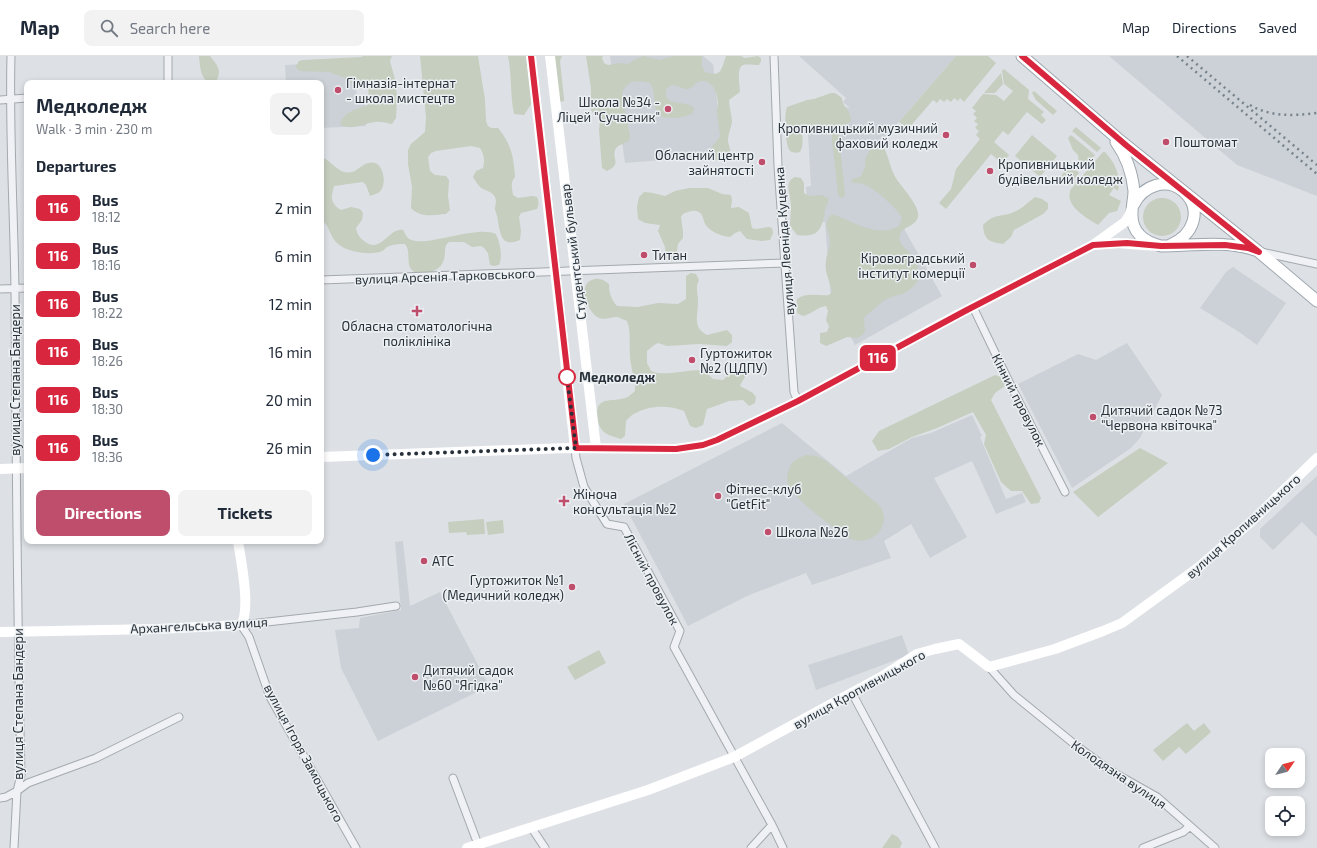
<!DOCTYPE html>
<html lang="en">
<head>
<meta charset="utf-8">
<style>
  body { margin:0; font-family:"Exo 2",sans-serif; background:#f2f2f3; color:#1f2937; height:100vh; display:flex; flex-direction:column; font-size:15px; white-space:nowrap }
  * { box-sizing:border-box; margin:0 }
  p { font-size:13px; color:#747a83 }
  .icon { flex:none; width:22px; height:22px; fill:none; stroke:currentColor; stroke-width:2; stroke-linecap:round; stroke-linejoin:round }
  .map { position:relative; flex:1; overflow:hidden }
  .details { position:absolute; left:24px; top:24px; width:300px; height:464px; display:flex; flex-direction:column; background:#fff; border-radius:8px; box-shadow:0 2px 6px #0003 }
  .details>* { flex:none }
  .badge { padding:0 8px; border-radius:6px; font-size:14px; line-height:26px }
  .needle { width:26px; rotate:55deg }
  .buttons { position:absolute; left:1265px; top:692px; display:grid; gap:8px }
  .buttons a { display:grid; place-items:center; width:40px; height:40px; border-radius:8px; background:#fff; box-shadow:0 2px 6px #0003; font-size:20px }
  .you { position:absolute; width:20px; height:20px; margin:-10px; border:3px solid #fff; border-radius:50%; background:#1a73e8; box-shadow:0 0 0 6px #1a73e833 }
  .map>.badge { position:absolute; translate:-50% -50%; box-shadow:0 0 0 2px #fff }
  h2 { padding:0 12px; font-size:15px; line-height:36px }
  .round { display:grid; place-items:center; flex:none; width:42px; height:42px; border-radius:8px; background:#f2f2f3 }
  .overview { display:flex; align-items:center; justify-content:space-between; height:68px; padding:0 12px }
  h1 { font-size:19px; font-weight:700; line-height:30px }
  .primary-button { display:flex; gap:8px; margin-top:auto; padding:8px 12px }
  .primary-button a { flex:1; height:46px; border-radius:8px; background:#bf4d6c; color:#fff; font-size:16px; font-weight:700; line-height:46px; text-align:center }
  .primary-button a+a { background:#f2f2f3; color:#1f2937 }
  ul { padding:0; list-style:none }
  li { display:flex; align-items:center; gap:12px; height:48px; padding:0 12px }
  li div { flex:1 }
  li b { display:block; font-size:15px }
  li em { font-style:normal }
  li .badge { min-width:44px; font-weight:700; text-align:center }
  header { display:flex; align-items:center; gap:24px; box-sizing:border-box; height:56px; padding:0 20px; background:#fff; border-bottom:1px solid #e0e1e3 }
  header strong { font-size:19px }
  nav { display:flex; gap:22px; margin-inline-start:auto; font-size:14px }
  .search { width:280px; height:36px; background:#f2f2f3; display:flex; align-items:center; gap:10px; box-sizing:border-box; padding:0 14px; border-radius:8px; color:#747a83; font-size:15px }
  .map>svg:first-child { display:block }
  .built { fill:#cbd1d6 }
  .green { fill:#c5cebf }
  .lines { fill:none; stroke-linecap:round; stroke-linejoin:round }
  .street-casing { stroke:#a3a9ae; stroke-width:9 }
  .primary-casing { stroke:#9ea7af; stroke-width:13 }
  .street { stroke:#eff1f4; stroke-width:7 }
  .secondary { stroke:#fff; stroke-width:10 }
  .primary { stroke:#fff; stroke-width:11 }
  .rail { stroke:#78838d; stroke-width:2.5; stroke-dasharray:2 4; stroke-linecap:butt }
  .line-casing { stroke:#fff; stroke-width:9 }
  .line { stroke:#d7263d; stroke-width:6 }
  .walk { stroke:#28313a; stroke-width:4; stroke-dasharray:0 7.2 }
  .poi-dot { fill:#bf4d6c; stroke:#ecf0f3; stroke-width:1.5 }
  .stop-dot { fill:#fff; stroke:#d7263d; stroke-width:2 }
  .labels { text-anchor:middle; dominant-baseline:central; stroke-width:3; stroke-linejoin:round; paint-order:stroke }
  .poi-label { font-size:13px; fill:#28313a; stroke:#ecf0f3; text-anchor:start }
  .street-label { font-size:13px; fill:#28313a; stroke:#ecf0f3 }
  .stop-label { font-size:13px; font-weight:bold; fill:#28313a; stroke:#ecf0f3; text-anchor:start }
</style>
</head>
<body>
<header>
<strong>Map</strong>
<div class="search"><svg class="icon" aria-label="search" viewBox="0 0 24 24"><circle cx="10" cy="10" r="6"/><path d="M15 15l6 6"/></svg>Search here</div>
<nav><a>Map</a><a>Directions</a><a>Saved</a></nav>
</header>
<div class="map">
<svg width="1317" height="792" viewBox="0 0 1317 792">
  <rect width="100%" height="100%" fill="#dde1e5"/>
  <path class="built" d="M610,0H703L713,8L723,99L625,107Z
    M799,0H956L885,82L870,100L910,152L903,171L942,240L855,289L831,244L825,166L801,167L807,142L806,131L811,130L808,78H802L800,50L836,49L850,52L843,46L846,42Z
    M1109,0H1317V140L1237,109Z
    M363,5L364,29L356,30L357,48H365L366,70L321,72V27H286L285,9Z
    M1233,211L1286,247L1257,289L1239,276L1200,252L1226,216Z
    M1127,287L1162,339L1140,382L1131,392L1072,432L1018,328L1078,298L1096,304Z
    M972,359L982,380L980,381L1006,443L1022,437L1026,446L996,458L972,405L934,422L967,481L930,502L911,468L884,485L891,502L812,529L806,517L747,540L688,570L624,448L782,367L846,420L912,382L931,377Z
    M1317,420V481L1302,466L1273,494L1260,481V473Z
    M403,485L410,550L440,536L489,630L378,685L341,612L335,574L359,572L360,562L401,554L395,486Z
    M902,579L909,599L816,634L808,609Z"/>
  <path class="green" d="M199,0H210C218,10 222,14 216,26L209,27C200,21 200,10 199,0Z
    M363,0H392L390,5L396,27L397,43L396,62L392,68C386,67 380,65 375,66C365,67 349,76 340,68C344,55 357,54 367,49L369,42L368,32L357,27H351L343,21L329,16L301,15L297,13L296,10L299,5L303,4L361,1Z
    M420,0H478L485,44L486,65L488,70L491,72H498C511,87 514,102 515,121C510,126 512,132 513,139L518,142L532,140L537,141C539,146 539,148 537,153L521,157L519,161L521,175L520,184C502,191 501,181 498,166C498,161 496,158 495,153C495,149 497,146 495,141C492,135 485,135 480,131C477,128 475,124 473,121L476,115L483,112C485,105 484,98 480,92L471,90L436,95L431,97L428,101L430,115L435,119L446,120L449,124L448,140L450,154L446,158C434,159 420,162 411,152L412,131L408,108V94L411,88L425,76L426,61Z
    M508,0H526L532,47L524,59L514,58C510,39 512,19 508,0Z
    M554,0H562L560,5L564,43V45L560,46Z
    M586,0H603L602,2L604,7L608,9L621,7L627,8L643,0L660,4L673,0H702V10L705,16C722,22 721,13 726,0H741L745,2L758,0L761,2V5L759,9C755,9 747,8 743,9C736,12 740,30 740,36L729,44C729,51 732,59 732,66C731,72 728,78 728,85C728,88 730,91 730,94C731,105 718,106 711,103C709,88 714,91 720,80C719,72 718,64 717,56C717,53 718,50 718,47C718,38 712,23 701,25C695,26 693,32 688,33C678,34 675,23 666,34V40L669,45L690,49L694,52L693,57C682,63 670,63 659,60C651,49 657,37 650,27C635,24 629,23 622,37L630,81L629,85C624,88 618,88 615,94C612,103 622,108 607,115L602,112L599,74L600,65L597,59L592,56L589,49L591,41V32Z
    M956,0H988L996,7L964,46L960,42L958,45L954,42L951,46L947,43L944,46L940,43L937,47L933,44L908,73L899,66Z
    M1004,13L1029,34L1028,43L1044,56L1041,59L1046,64L1042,68L1027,56L1008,79L1003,75L994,86L1009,99L1002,107L991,98L946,153L939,147L951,133L956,113L980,83L976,79L979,75L975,72L978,68L974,65L977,62L973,58L976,55L972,52L983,38L996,39L1004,45L1013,35L1004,28L1002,15Z
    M1001,17L1003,28L995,37H984Z
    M1034,35L1057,55L1053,59L1036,44L1032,37Z
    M831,37H835L842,42C843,53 851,53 851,65L838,73L845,139L842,142H840L838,137L831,74C821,72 811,70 802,78C803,85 803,90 800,96C797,97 793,97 790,95C785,89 784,58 787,51L807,44L814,43Z
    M1076,71L1101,92L1097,96L1072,75Z
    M1032,79L1057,100L1040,121L1015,100Z
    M1071,79L1095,99L1083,113L1079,111L1078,99L1073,94L1068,82Z
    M880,85C889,97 889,112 897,124C903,132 920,151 918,160C917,172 896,170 900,185C901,191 908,194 912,199C917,205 922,219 916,227C905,241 898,237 885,244C882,245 880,248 878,250C873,254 868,257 864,262L865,276L861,280L857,282L847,281L826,290L820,287V277L827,276L829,270L826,264L828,255L826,250C817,251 812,258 803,260L797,257V243C807,236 818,240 829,239L832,236C830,225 824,216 826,205C826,199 830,193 830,187C830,175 821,168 832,158C853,165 877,183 899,170L902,162C896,151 875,132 863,128C860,127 856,127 853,127L851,124L861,120L865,111V103L874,87Z
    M1103,96H1105C1115,107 1121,119 1118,135L1114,132L1109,139L1121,145L1117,155L1109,157L1098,169C1087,162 1063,149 1071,133Z
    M324,102C331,106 337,114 344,116C357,120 363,103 375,107C385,111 387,132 378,137C376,138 372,139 370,140L366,129L363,126L334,130C331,142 330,147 341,154L351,151L360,153L363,157L362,164L356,172C357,178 359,181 364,185C381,199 389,171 403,174C404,176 406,180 408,182C421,194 476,168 496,178C500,187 503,200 499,209L494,210L490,209L488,197L484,192L481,190L472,191L464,186H449L446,189C444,195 446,202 442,208C437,216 418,223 411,213C406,205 411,195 405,188C399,188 393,188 387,191C385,193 383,195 380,196C368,199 347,196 338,188C329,181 330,168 321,164V103Z
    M1070,109L1079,117L1069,129L1060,121Z
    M795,121L801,122L804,127V137L809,140L822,139L828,142C829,148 826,149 825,154C824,156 825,159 824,161C820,178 814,181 797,179L790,170C790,163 791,157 791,150C791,140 783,126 795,121Z
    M689,132H708L722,138L731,139L732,144L731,152L739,151L749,157L752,172L756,173L769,171L772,172L773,177L770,184L762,185L747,183L740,175L735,177L730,181C721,180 710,176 705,168C704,166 704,164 703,162C700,152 691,154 683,158L681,161L683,176V182L678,188L676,202C672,205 670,205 666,202L665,191L658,175L660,169L645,167L638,163L637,151L639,141L644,136L653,137L665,140L675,135Z
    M1035,141L1042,143L1048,147V153L1043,158L1014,174L1011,181L1003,188C989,186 984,184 983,169C996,156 1001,162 1014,156C1022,153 1028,146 1035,141Z
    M1143 161a19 19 0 1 1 38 0a19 19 0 1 1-38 0Z
    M691,217L696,218L699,224C695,232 698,237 698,245C698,260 692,271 707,279L727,274L732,279V286L727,290L699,288L667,290L658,287L654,289L647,295V307L651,315C664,321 688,313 704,314L713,323L723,324L728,319L742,310L747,314C747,320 742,324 740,330L753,337L756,341L755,347L749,350L743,344L729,345L707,353L703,369L696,372L690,370L684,355C669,349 650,349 636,357C632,358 629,362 626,365L625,380L621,383C610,380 600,377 598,365C593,337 612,348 628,341C630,339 633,337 635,335C636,326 632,317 631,308C628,294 632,278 627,265C624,264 620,262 618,261C611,261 606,264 599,262C588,257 577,229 592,224C599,221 604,224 609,228C609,237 611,243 617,250L638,251L658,247L678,248L686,243V220Z
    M995,319L1004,322L1005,330L995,337L991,344L1041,442L1039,447L1031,448L1022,435H1011L1001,426L984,388L986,379L973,356L937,372L912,381L889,393L878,395L872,385L879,375Z
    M1140,392L1168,407L1098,461L1073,436Z
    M807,399L816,400L826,405L879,449C894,469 871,493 849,482C836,474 793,442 788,429C786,423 787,417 790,411C793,404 799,401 807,399Z
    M484,463L485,478L467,479L466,476L449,477L448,466Z
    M503,464L504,477L488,479L486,466Z
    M599,594L606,607L575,624L567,611Z
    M1187,667L1194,675L1204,667L1211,676L1186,698L1179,691L1163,705L1153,694Z
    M892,778L898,781L902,787L900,792H882Z"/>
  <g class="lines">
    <defs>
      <path id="street" d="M11,0C9,78 14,156 15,235C16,396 17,557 21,719L17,735L14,792
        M168,0V27
        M774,0L778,110L794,336L798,345
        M0,44L27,42
        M1261,196L1317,208
        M321,224L785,207
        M0,233L27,232
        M973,251L1011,330L1065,436
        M575,392L576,402L584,431L607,468L624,471L680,575L674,591L772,769L783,792
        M989,611L1014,639L1078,691L1111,715L1157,741L1215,792
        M852,637L935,792
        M453,722L479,791
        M0,742L6,741L17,735L28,727L96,702L179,661
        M531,771L545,792
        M356,792L270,641L249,581L241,569L357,556L396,550
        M751,792L772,769
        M1143,792L1183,776L1190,770"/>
      <path id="primary" d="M1022,0L1117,82L1259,196L1317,245
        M1116,86C1127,101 1132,116 1134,135C1134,142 1132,149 1132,157C1131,176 1144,186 1161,190C1192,190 1225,184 1255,194
        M1134,148C1143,130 1166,121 1183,135C1204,153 1193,180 1170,189"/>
    </defs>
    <use href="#street" class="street-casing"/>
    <use href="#primary" class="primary-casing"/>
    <use href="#street" class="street"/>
    <path class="secondary" d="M531,0L575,392
      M550,0L596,392
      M1095,189L1117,187L1157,190
      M321,401L566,392L676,393L703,389L717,384L798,345L957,259L1093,189L1125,166L1129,160L1132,152
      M0,413L27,412
      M0,576L157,573L241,569C251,553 241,505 238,485
      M467,792L648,734L734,701L883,620L917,598L935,593L959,588L989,611L1055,593L1103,575L1122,567L1199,511L1253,464L1317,402"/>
    <use href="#primary" class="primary"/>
    <path class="rail" d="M1177,0L1317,118
      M1187,0L1317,109
      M1250,49C1271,61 1293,60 1317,57"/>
  </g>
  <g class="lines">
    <defs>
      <path id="line" d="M531,0L576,392L676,393L703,389L717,384L798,345L965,255L1093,189L1127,187L1161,190L1225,189L1248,192L1259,196L1127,90L1022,0"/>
    </defs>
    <use href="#line" class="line-casing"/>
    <use href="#line" class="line"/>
    <path class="walk" d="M373,399L576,392L567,321"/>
  </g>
  <g class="poi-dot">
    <circle cx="338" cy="34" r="4"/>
    <circle cx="668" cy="53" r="4"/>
    <circle cx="946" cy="79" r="4"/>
    <circle cx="1166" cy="86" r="4"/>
    <circle cx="762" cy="106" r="4"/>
    <circle cx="990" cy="115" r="4"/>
    <circle cx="644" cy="199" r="4"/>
    <circle cx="973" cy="209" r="4"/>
    <path d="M415 249h4v4h4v4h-4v4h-4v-4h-4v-4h4z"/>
    <circle cx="692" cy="304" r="4"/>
    <circle cx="1093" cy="361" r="4"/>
    <circle cx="718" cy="440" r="4"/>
    <path d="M562 439h4v4h4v4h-4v4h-4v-4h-4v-4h4z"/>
    <circle cx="768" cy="476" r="4"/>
    <circle cx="424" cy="505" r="4"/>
    <circle cx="572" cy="531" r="4"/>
    <circle cx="415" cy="621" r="4"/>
  </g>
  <circle class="stop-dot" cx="567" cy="321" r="8"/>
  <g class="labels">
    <g class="poi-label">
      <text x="346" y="27">Гімназія-інтернат<tspan x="346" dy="15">- школа мистецтв</tspan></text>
      <text x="660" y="46" text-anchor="end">Школа №34 -<tspan x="660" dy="15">Ліцей "Сучасник"</tspan></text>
      <text x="938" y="72" text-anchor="end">Кропивницький музичний<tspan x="938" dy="15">фаховий коледж</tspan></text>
      <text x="1174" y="86">Поштомат</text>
      <text x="754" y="99" text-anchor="end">Обласний центр<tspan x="754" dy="15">зайнятості</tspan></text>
      <text x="998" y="108">Кропивницький<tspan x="998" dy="15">будівельний коледж</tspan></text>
      <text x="652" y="199">Титан</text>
      <text x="965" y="202" text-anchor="end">Кіровоградський<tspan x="965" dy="15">інститут комерції</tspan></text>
      <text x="417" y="270" text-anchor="middle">Обласна стоматологічна<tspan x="417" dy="15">поліклініка</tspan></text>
      <text x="700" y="297">Гуртожиток<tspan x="700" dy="15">№2 (ЦДПУ)</tspan></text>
      <text x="1101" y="354">Дитячий садок №73<tspan x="1101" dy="15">"Червона квіточка"</tspan></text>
      <text x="726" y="433">Фітнес-клуб<tspan x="726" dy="15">"GetFit"</tspan></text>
      <text x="573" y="438">Жіноча<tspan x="573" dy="15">консультація №2</tspan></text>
      <text x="776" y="476">Школа №26</text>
      <text x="432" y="505">АТС</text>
      <text x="564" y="524" text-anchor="end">Гуртожиток №1<tspan x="564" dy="15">(Медичний коледж)</tspan></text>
      <text x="423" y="614">Дитячий садок<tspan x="423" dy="15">№60 "Ягідка"</tspan></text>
    </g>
    <g class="street-label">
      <text transform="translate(784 185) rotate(-94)">вулиця Леоніда Куценка</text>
      <text transform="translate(573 196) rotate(-97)">Студентський бульвар</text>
      <text transform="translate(445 220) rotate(-2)">вулиця Арсенія Тарковського</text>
      <text transform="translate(15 324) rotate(-90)">вулиця Степана Бандери</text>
      <text transform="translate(1019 344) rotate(63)">Кінний провулок</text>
      <text transform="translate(1243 470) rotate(-42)">вулиця Кропивницького</text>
      <text transform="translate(652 523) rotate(62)">Лісний провулок</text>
      <text transform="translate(199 569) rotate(-3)">Архангельська вулиця</text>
      <text transform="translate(859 633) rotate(-29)">вулиця Кропивницького</text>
      <text transform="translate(18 648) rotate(-90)">вулиця Степана Бандери</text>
      <text transform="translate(304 697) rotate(62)">вулиця Ігоря Замоцького</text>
      <text transform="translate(1119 718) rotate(34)">Колодязна вулиця</text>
    </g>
    <g class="stop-label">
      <text x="579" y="321">Медколедж</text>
    </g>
  </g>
</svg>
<div class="buttons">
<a><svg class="needle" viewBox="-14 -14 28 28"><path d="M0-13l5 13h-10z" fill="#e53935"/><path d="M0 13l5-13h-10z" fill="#747a83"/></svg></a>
<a><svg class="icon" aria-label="locate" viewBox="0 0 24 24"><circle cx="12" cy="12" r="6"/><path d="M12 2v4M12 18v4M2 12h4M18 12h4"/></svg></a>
</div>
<div class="you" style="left:373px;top:399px"></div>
<b class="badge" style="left:878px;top:302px;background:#d7263d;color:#fff">116</b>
<section class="details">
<div class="overview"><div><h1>Медколедж</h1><p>Walk · 3 min · 230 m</p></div><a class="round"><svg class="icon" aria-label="heart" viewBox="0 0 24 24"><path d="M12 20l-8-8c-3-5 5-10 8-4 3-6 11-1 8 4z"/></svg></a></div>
<h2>Departures</h2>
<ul>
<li><span class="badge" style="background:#d7263d;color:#fff">116</span><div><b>Bus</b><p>18:12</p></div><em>2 min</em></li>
<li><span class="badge" style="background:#d7263d;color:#fff">116</span><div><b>Bus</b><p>18:16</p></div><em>6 min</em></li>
<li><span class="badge" style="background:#d7263d;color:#fff">116</span><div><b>Bus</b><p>18:22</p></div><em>12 min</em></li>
<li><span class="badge" style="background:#d7263d;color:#fff">116</span><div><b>Bus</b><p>18:26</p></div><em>16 min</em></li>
<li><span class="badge" style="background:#d7263d;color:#fff">116</span><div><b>Bus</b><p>18:30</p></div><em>20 min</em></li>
<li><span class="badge" style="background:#d7263d;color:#fff">116</span><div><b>Bus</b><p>18:36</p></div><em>26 min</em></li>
</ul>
<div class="primary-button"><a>Directions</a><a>Tickets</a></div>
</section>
</div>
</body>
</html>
